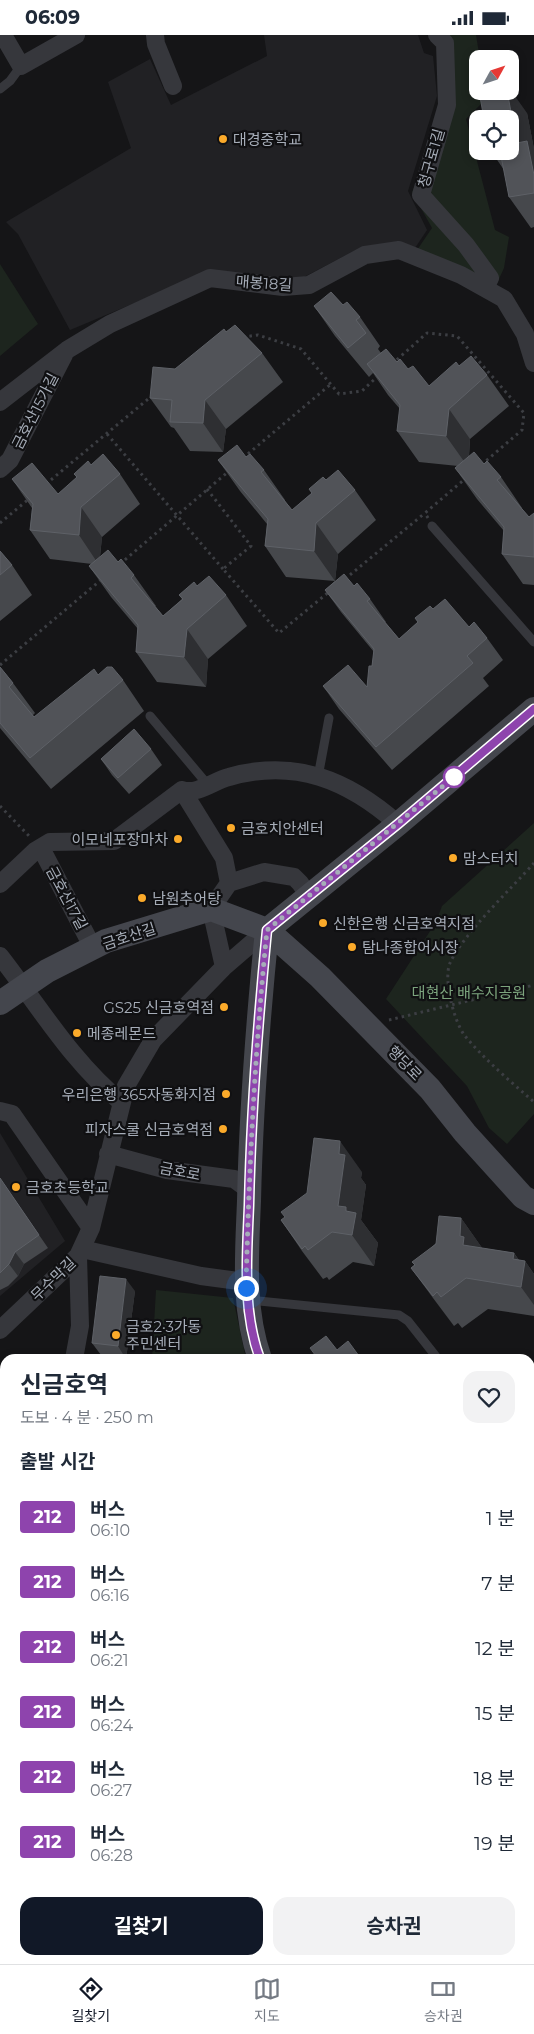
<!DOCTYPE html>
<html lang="ko">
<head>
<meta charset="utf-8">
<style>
  body { margin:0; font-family:Montserrat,"Noto Sans KR",sans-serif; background:#f2f2f3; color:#1f2937; height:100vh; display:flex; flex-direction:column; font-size:19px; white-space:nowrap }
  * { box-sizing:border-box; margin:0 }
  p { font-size:16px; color:#747a83 }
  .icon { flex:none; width:28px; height:28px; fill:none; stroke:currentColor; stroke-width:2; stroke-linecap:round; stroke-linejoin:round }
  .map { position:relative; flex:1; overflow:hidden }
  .drawer { position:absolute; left:0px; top:1319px; width:535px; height:611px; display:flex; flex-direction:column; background:#fff; border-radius:15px 15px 0 0; box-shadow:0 2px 8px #0003 }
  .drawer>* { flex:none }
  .badge { padding:0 10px; border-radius:4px; font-size:18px; line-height:32px }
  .needle { width:32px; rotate:50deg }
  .fabs { position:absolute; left:469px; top:15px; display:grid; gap:10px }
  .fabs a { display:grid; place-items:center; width:50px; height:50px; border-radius:10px; background:#fff; box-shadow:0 2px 8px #0003; font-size:25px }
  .you { position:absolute; width:25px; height:25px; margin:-12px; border:4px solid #fff; border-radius:50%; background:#1a73e8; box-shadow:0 0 0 8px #1a73e833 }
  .map>.badge { position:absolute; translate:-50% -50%; box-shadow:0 0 0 2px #fff }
  h2 { padding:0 20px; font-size:19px; line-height:45px }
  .round { display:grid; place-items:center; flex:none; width:52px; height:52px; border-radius:15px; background:#f2f2f3 }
  .headline { display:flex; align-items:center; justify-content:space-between; height:85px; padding:0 20px }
  h1 { font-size:24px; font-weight:700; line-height:38px }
  .cta { display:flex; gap:10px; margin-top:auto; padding:10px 20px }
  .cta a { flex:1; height:58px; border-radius:15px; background:#111827; color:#fff; font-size:20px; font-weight:700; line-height:58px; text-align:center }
  .cta a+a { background:#f2f2f3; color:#1f2937 }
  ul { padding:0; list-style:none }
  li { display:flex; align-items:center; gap:15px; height:65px; padding:0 20px }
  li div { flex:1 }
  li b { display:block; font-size:19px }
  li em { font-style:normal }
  li .badge { min-width:55px; font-weight:700; text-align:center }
  .status { display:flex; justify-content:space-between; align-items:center; height:35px; padding:0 25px; background:#fff; direction:ltr }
  .status svg { height:14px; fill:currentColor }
  .menu { display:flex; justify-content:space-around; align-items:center; height:70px; border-top:1px solid #e0e1e3; background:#fff; font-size:14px; color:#747a83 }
  .menu a { display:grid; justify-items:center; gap:2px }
  .menu .on { color:#111827 }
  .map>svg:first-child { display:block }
  .built { fill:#212124 }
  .green { fill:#1d251e }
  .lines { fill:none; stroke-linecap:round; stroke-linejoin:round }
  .path { stroke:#3c3e43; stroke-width:3; stroke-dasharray:2.5 4; stroke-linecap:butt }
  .lane { stroke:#36373c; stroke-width:9 }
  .street { stroke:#36373c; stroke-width:18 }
  .secondary { stroke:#44464d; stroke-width:24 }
  .wall { fill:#46484c }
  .shaded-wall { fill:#2e2f32 }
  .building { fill:#515358; stroke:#5e6167 }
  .line-casing { stroke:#fff; stroke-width:11 }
  .line { stroke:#8e44ad; stroke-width:8 }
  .walk { stroke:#a6adb8; stroke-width:5; stroke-dasharray:0 9 }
  .poi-dot { fill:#fbaa2a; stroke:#101012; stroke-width:2 }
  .stop-dot { fill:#fff; stroke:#8e44ad; stroke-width:2.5 }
  .labels { text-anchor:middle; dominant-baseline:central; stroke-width:4.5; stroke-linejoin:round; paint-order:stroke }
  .poi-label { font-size:15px; fill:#a6adb8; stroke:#101012; text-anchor:start }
  .street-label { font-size:15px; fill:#a6adb8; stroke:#101012 }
  .park-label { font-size:15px; fill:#7ca47d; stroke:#101012 }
</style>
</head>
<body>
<div class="status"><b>06:09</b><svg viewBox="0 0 49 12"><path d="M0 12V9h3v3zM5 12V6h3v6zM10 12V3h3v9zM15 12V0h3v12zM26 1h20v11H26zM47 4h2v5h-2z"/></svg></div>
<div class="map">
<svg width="534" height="1929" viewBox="0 0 534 1929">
  <rect width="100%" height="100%" fill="#151517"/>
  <path class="built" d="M264,0H418L424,18L433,21L437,61L408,156L427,195L415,213L356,215L304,242L277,243L209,237L70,295L18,199L6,187L131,113L108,47L150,24L171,70L267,21Z
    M0,1098L65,1206L0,1261Z
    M534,1572V1822L530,1823V1575Z"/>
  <path class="green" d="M444,0H476L480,24H478V56H484L485,65L466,84L495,195L509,202L504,233L494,255L415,218L432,193L412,157L452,71Z
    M0,229L38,289L0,321Z
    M534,788V1079L507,1109L489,1093L467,1051L386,964L436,887L442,871Z
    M156,1255L233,1263L246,1324H152Z
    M530,1770L534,1785V1810L530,1811Z"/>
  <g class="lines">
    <path class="path" d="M243,302L258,300L301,314L339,359L362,356L378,341
      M392,329L427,298L457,301L524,378L522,395L480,431
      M107,399L223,534
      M243,423L331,349
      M46,449L153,360
      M207,454L251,511L223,534L279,598L330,556
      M428,483L425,478L466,443
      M0,488L30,463
      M120,529L229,436
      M345,544L425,478
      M0,630L102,544
      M0,771L30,802
      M534,828C511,854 464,898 450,928C443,944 454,987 465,1001C485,1025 511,1047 534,1067
      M389,985L534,950"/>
    <path class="lane" d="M0,54L10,46L21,31
      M432,491L534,607
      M150,681L208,750
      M318,742L329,683
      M249,1265L399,1280L408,1286L438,1324
      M530,1441L534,1446"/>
    <path class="street" d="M3,0L21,31L76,0
      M155,0L156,9L173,51
      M437,0L445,8L447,70L421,160L466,210L490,243L485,253
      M0,367L67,315L110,289L210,243L283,252L309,250L365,220L399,215L461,240L504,264L525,299L534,328
      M0,434L10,425L64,320
      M182,755L224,823L229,848
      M41,813L93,913
      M0,849L35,816L50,807L114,806L182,755C198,760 213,746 229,742C295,723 348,745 398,789
      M0,921C39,971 72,1027 121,1067
      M224,932L211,874L229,848L264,837L294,842L300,848L309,861
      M0,1076L12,1079L91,1193
      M108,1119L167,1135L234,1144L249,1155
      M82,1214L201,1241L246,1247
      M0,1295L78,1221L91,1193L126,1051L153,1005L224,932L267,895
      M74,1324L80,1291L78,1221
      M0,1400L5,1398
      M0,1464L5,1463
      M0,1848L5,1846
      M255,1929L269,1925"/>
    <path class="secondary" d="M0,968L47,936L106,906L211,874L267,895L320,942L430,1054L465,1098L523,1162L534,1168
      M260,1324C242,1273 247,1219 249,1166C251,1076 258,985 267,895L398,789L534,674
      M474,1925L475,1929"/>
  </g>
  <path class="wall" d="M527,78L534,114V192L531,193L509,162L504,135L491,116H510Z
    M314,271L360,282L380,311L378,314L381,318L408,334L429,351L459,331L487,340L509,371L470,404L469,422L484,429L501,442L522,473H521L529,482L534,478V550L523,549L502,519L504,496L477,464L455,433L458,431L419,427L397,396L400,374L388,360L373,338L369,342L335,301Z
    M226,297L262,318L283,347L226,394L223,417L190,416L174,393L171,392L150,363L175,334Z
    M246,422L264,435L285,465V466L292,475L312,458L309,454L326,445L355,455L376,485L338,519L335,546L354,551L370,564L386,587H385L399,604L418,587L415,583L433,574L469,592L487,603L503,625L483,643L489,651L392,735L339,674L323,651L367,652L372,631L374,617L341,577L325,555L335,546L286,542L265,511L267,489L240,456L218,425Z
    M91,430L120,439L140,469L102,502L100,522L118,527L134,540L156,571H155L163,581L182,564L179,560L197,551L226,560L247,591L208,624L206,652L157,647L136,617L138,594L111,562L89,531L92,529L50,524L30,495L32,473L12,444L58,459L77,443L74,439Z
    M0,516L12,530L32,560L0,586Z
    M0,632L13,648L35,678L33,680L34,682L98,640L123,645L144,676L51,754L0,693Z
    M151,714L162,730L129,759L112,740L101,724Z
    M362,1137L361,1143L366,1150L361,1185L378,1208L374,1231L353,1227L329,1245L327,1242L323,1244L302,1216L281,1185Z
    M0,1143L48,1213L24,1229L18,1241L8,1251L0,1255Z
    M461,1183L482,1213L514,1218L519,1225L525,1226L534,1239V1281L488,1274L462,1293L458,1288L454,1291L433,1263L411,1233Z
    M135,1256L126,1324L101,1320L92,1308Z
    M530,1490L534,1496V1548L530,1542Z
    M530,1577L534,1582V1743L530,1728Z
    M530,1857L534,1862V1901L530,1896Z
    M5,1866V1925H59L49,1929H0V1868Z"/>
  <path class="shaded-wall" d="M510,54L527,78L534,114V140L517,108L507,56H510Z
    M205,365L226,394L223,417L203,388Z
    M449,374L470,404L468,432L446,401Z
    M81,472L102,502L99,530L79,500Z
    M316,488L338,519L335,546L314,516Z
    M187,594L208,624L206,652L184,622Z
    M340,1106L362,1137L361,1143L366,1150L361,1185L378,1208L374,1231L352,1200L338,1171L339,1119Z
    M461,1183L483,1214L463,1210L460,1201Z
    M15,1217L24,1229L18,1241L9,1229Z
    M514,1218L524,1233L525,1226L534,1239V1270L521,1252L513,1224Z
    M126,1244L135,1256L126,1324L118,1311Z
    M352,1925H363L365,1929H353Z"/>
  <path class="building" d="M479,56H507L517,108L527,106L534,140V158L509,162L500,116H510V84H484Z
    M331,257L343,270L347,267L360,282L356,285L366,298L348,313L314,271Z
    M235,290L262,318L205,365L203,388L170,387L172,365L150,363L153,332L175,334L224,294L226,297Z
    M386,314L397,327L400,324L408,334L413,331L429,351L456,327L459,331L471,321L487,340L449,374L446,401L397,396L400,370L367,329Z
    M237,410L246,422L250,419L264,435L261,437L292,475L312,458L309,454L323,442L326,445L338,435L355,455L316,488L314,516L265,511L268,484L218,425Z
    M474,417L484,429L487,426L501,442L497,445L529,482L534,478V522L502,519L504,492L455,433Z
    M103,419L120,439L81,472L79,500L30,495L33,469L12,444L32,428L58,459L77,442L74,439L88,426L91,430Z
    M108,515L118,527L121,524L134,540L131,543L163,581L183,564L179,560L194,547L197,551L209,541L226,560L187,594L184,622L136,617L138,590L89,531Z
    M0,516L12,530L0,540Z
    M344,539L354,551L357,548L370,564L367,566L399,604L418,587L415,583L430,571L433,574L445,564L469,592L474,587L487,603L467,621L473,628L376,712L323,651L348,630L367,652L369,631H372L374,614L325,555Z
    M0,632L13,648L9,652L34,682L94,634L98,640L107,632H112L123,645L30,723L0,688Z
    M134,694L151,714L118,743L101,724Z
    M314,1103L340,1106L339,1119L345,1120L338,1171L346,1172V1176L356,1178L352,1200L332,1197L308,1215L305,1211L302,1214L281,1185L285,1182L281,1177L307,1158Z
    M0,1143L39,1200L15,1217L9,1229L0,1238Z
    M439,1181L461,1183L460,1201L464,1202L463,1210L514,1218L513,1224L525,1226L521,1252L466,1243L441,1262L437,1257L433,1261L411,1233L415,1230L412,1227L436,1209Z
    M100,1241L126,1244L118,1311L92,1308Z
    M326,1301L337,1315L348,1306L359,1321L355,1324H318L310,1313Z
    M112,1321L113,1324H106Z
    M534,1374V1421L530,1415V1379L533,1383Z
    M530,1577L534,1582V1639L530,1642Z
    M534,1656V1743L530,1728V1657Z
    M530,1857L534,1862V1897L530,1892Z
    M5,1866V1909L0,1912V1868Z
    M534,1903V1929H521L518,1925H530V1907Z
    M330,1925H352L353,1929H331Z"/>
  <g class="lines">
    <defs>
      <path id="line" d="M260,1324C242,1275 247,1222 249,1170C251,1078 258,986 267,895L398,789L534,674"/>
    </defs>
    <use href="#line" class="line-casing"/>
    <use href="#line" class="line"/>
    <path class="walk" d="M246,1253C249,1133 255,1014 267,895L454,742"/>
  </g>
  <g class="poi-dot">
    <circle cx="223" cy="104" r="5"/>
    <circle cx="231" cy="793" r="5"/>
    <circle cx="178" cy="804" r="5"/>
    <circle cx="453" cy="823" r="5"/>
    <circle cx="142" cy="863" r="5"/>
    <circle cx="323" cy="888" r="5"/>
    <circle cx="352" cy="912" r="5"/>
    <circle cx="224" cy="972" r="5"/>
    <circle cx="77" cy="998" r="5"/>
    <circle cx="226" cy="1059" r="5"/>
    <circle cx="223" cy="1094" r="5"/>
    <circle cx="16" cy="1152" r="5"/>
    <circle cx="116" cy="1300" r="5"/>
  </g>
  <circle class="stop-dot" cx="454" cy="742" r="10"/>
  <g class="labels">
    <g class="poi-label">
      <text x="233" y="104">대경중학교</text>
      <text x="241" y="793">금호치안센터</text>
      <text x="168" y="804" text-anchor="end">이모네포장마차</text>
      <text x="463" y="823">맘스터치</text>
      <text x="152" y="863">남원추어탕</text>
      <text x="333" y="888">신한은행 신금호역지점</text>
      <text x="362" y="912">탐나종합어시장</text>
      <text x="214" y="972" text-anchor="end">GS25 신금호역점</text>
      <text x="87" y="998">메종레몬드</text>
      <text x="216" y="1059" text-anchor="end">우리은행 365자동화지점</text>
      <text x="213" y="1094" text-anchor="end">피자스쿨 신금호역점</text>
      <text x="26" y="1152">금호초등학교</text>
      <text x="126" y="1291">금호2·3가동<tspan x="126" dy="17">주민센터</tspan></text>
    </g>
    <g class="street-label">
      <text transform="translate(431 123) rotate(-74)">청구로1길</text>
      <text transform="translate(264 248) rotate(4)">매봉18길</text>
      <text transform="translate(35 376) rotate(-63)">금호산15가길</text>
      <text transform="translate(67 863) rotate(62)">금호산17길</text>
      <text transform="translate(129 901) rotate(-18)">금호산길</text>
      <text transform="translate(405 1028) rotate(46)">행당로</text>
      <text transform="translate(180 1136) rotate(11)">금호로</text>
      <text transform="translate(53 1244) rotate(-44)">무수막길</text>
    </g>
    <g class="park-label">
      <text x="469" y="957">대현산 배수지공원</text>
    </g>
  </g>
</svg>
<div class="fabs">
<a><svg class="needle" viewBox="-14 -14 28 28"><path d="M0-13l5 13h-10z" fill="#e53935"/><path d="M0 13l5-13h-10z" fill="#747a83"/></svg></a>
<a><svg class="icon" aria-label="locate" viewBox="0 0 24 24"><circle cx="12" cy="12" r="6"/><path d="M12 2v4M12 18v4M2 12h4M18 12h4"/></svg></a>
</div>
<div class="you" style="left:246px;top:1253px"></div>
<section class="drawer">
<div class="headline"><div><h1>신금호역</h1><p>도보 · 4 분 · 250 m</p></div><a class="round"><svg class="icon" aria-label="heart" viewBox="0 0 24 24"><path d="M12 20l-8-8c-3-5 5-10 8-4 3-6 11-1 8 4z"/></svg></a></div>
<h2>출발 시간</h2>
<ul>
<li><span class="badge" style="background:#8e44ad;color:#fff">212</span><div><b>버스</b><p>06:10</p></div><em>1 분</em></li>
<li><span class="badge" style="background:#8e44ad;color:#fff">212</span><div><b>버스</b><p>06:16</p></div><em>7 분</em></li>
<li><span class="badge" style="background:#8e44ad;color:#fff">212</span><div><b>버스</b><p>06:21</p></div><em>12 분</em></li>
<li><span class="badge" style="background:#8e44ad;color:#fff">212</span><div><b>버스</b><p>06:24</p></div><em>15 분</em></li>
<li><span class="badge" style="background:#8e44ad;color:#fff">212</span><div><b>버스</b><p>06:27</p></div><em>18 분</em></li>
<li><span class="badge" style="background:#8e44ad;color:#fff">212</span><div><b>버스</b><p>06:28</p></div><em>19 분</em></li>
</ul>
<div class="cta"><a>길찾기</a><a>승차권</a></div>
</section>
</div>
<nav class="menu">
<a class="on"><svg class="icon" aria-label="directions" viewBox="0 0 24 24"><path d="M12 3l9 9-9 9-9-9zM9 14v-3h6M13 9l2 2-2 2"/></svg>길찾기</a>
<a><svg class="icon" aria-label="map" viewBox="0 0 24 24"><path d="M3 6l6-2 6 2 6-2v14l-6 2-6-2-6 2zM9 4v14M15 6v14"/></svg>지도</a>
<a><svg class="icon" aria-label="tickets" viewBox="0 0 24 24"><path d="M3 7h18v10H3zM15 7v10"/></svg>승차권</a>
</nav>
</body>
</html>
